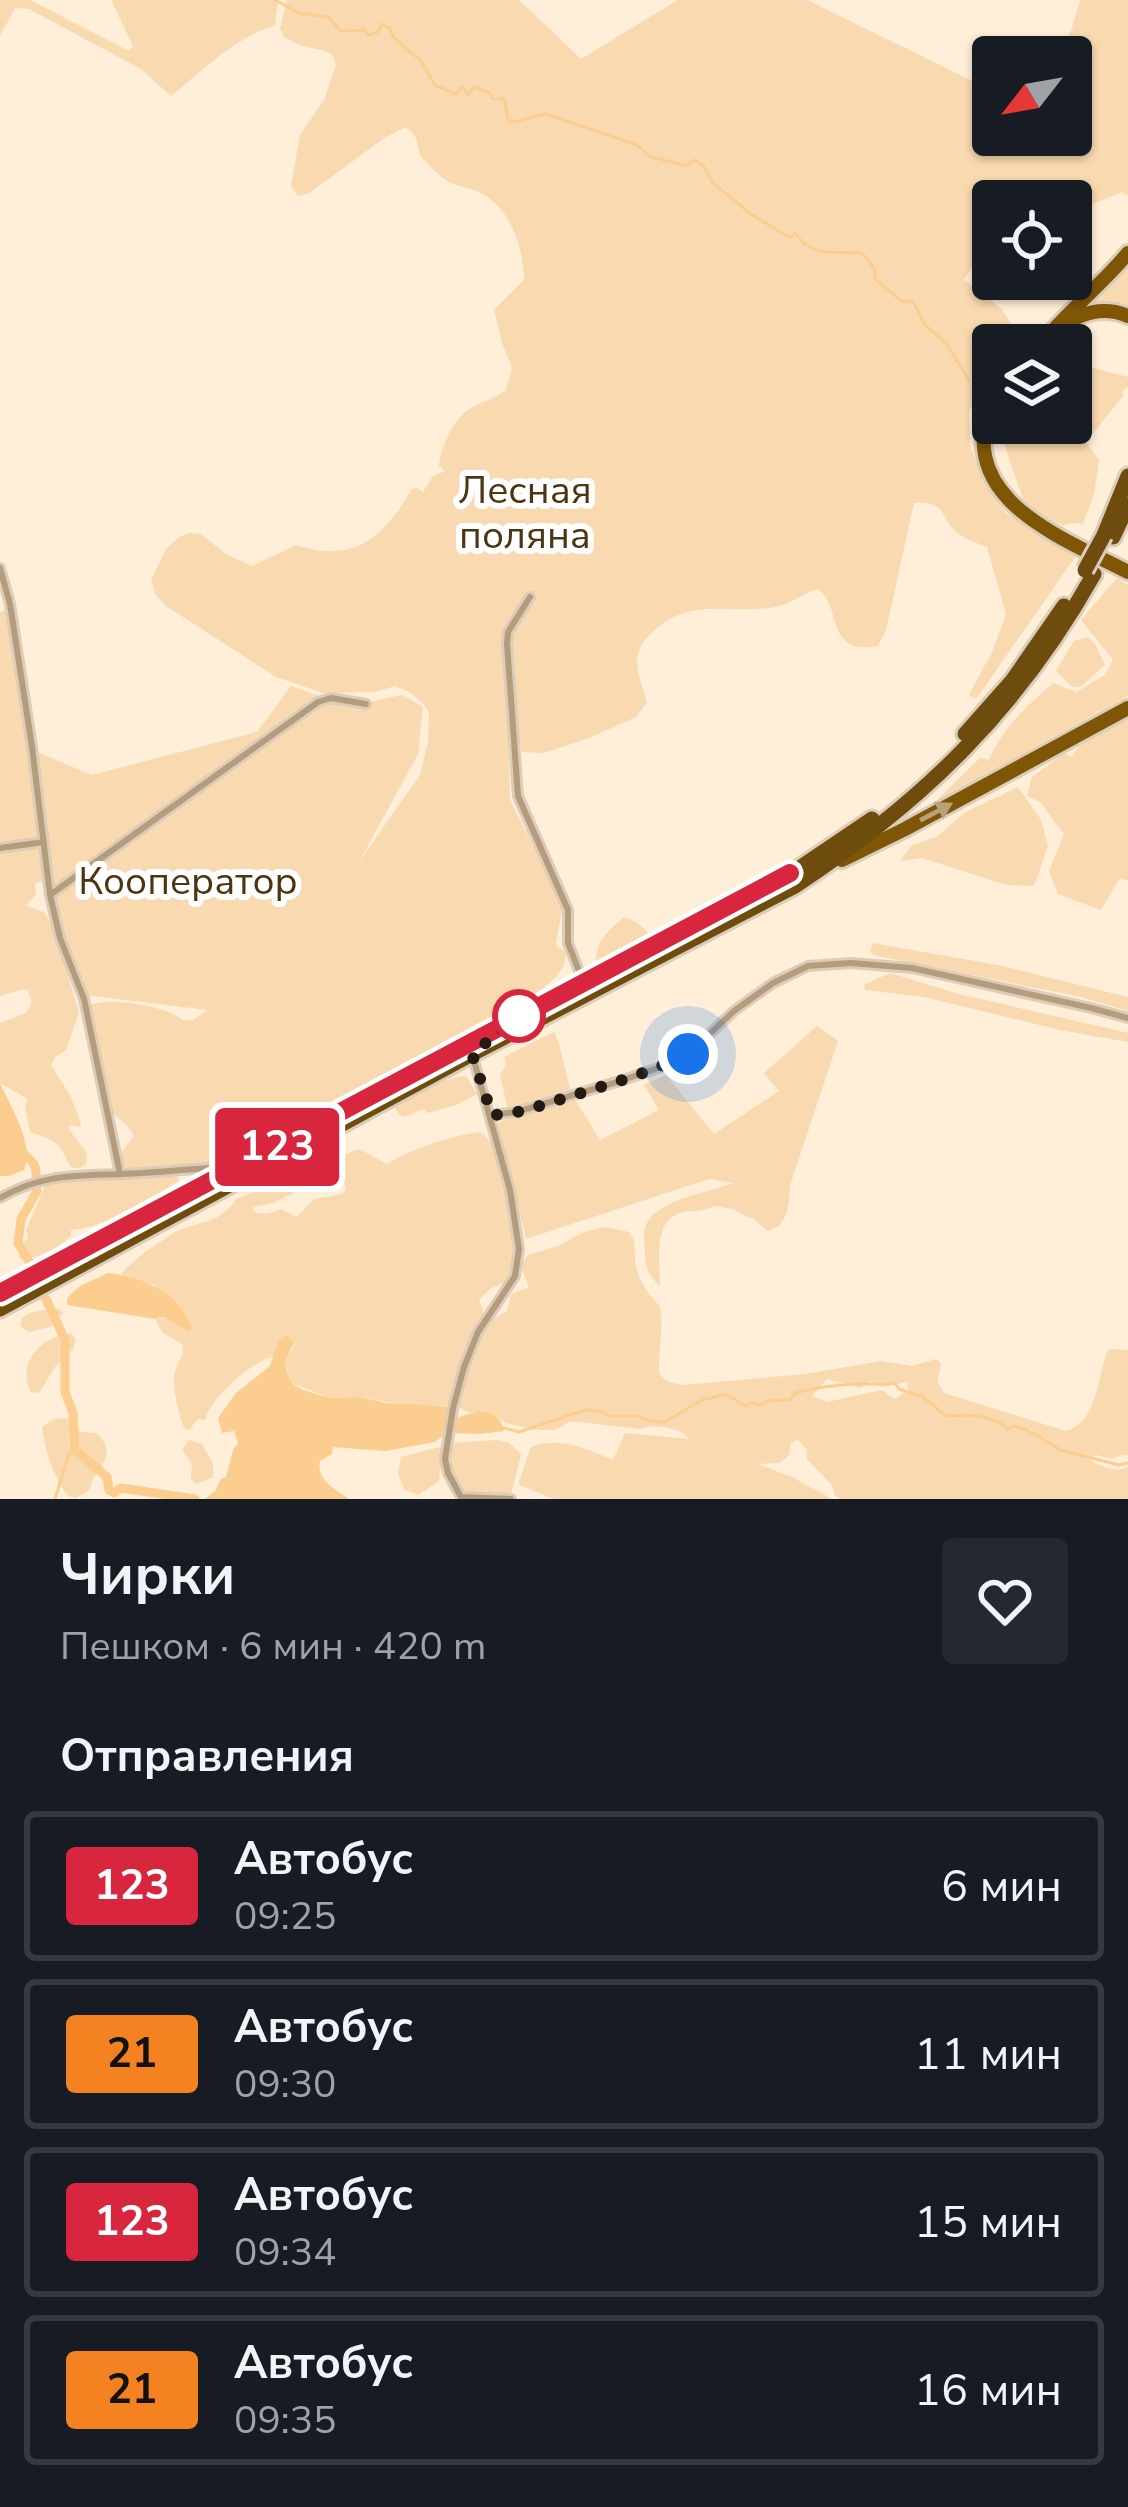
<!DOCTYPE html>
<html lang="ru">
<head>
<meta charset="utf-8">
<style>
  body { margin:0; font-family:"Nunito Sans",sans-serif; background:#242831; color:#f1f3f6; height:100vh; display:flex; flex-direction:column; font-size:45px; white-space:nowrap }
  * { box-sizing:border-box; margin:0 }
  p { font-size:39px; color:#9ea1a6 }
  .icon { flex:none; width:66px; height:66px; fill:none; stroke:currentColor; stroke-width:2; stroke-linecap:round; stroke-linejoin:round }
  .map { position:relative; height:1499px; overflow:hidden }
  .side { display:flex; flex-direction:column; background:#171b24; flex:1 }
  .side>* { flex:none }
  .badge { padding:0 24px; border-radius:9px; font-size:42px; line-height:78px }
  .needle { width:78px; rotate:239deg }
  .buttons { position:absolute; left:972px; top:36px; display:grid; gap:24px }
  .buttons a { display:grid; place-items:center; width:120px; height:120px; border-radius:12px; background:#171b24; box-shadow:0 3px 9px #0004; font-size:60px }
  .you { position:absolute; width:60px; height:60px; margin:-30px; border:9px solid #fff; border-radius:50%; background:#1a73e8; box-shadow:0 0 0 18px #1a73e833 }
  .map>.badge { position:absolute; translate:-50% -50%; box-shadow:0 0 0 6px #fff }
  h2 { padding:0 60px; font-size:45px; line-height:108px }
  .round { display:grid; place-items:center; flex:none; width:126px; height:126px; border-radius:12px; background:#242831 }
  .summary { display:flex; align-items:center; justify-content:space-between; height:204px; padding:0 60px }
  h1 { font-size:57px; font-weight:700; line-height:90px }
  ul { padding:0; list-style:none }
  li { display:flex; align-items:center; gap:36px; height:150px; margin:0 24px 18px; padding:0 36px; border:6px solid #363941; border-radius:12px }
  li div { flex:1 }
  li b { display:block; font-size:45px }
  li em { font-style:normal }
  li .badge { min-width:132px; font-weight:700; text-align:center }
  .map>svg:first-child { display:block }
  .green { fill:#f9d9af; fill-rule:evenodd }
  .water { fill:#fbce90 }
  .lines { fill:none; stroke-linecap:round; stroke-linejoin:round }
  .stream { stroke:#fbce90; stroke-width:3 }
  .river { stroke:#fbce90; stroke-width:9 }
  .minor-casing { stroke:#dbcdb9; stroke-width:12 }
  .primary-casing { stroke:#dbcdb9; stroke-width:20 }
  .trunk-casing { stroke:#dbcdb9; stroke-width:21 }
  .minor { stroke:#b59c7c; stroke-width:6 }
  .primary { stroke:#7f5506; stroke-width:14 }
  .trunk { stroke:#6e4c0e; stroke-width:15 }
  .trunk-bridge-casing { stroke:#dbcdb9; stroke-width:21; stroke-linecap:butt }
  .trunk-bridge { stroke:#6e4c0e; stroke-width:15 }
  .oneway { fill:#b8a176 }
  .line-casing { stroke:#fff; stroke-width:27 }
  .line { stroke:#d7263d; stroke-width:18 }
  .walk { stroke:#211b13; stroke-width:12; stroke-dasharray:0 21.6 }
  .stop-dot { fill:#fff; stroke:#d7263d; stroke-width:6 }
  .labels { text-anchor:middle; dominant-baseline:central; stroke-width:12; stroke-linejoin:round; paint-order:stroke }
  .park-label { font-size:39px; fill:#4c3512; stroke:#fefefe }
</style>
</head>
<body>
<div class="map">
<svg width="1128" height="1499" viewBox="0 0 1128 1499">
  <rect width="100%" height="100%" fill="#ffefd9"/>
  <path class="green" d="M0,0H30L129,51L133,46L111,0H278L275,25C235,38 203,70 171,96L141,69L29,9L15,8L0,36Z
    M287,0H519L581,59L678,0H807L993,91V135H1071V57H1051L1071,31L1080,0H1128V196L1122,192L1085,207L1071,225V201H993V241L964,279L1002,309L1019,338L1013,345H993V371L969,411L970,445L984,484L1006,513L1078,553L976,699L969,695L993,650L1006,614L987,547C978,543 967,540 959,534C938,519 950,501 914,503L886,630L878,646C825,656 843,608 818,589C803,593 791,604 775,607C732,615 696,597 658,627C627,652 637,669 647,702L636,717L589,738L544,753L521,752L510,637L532,600L525,596L505,625L503,644L507,674L510,800L556,891L562,910L556,943L557,947L566,952C567,969 550,983 537,993L234,1154L209,1163L131,1169L124,1166L121,1153L134,1136C128,1122 113,1117 105,1104L88,1006C105,997 155,1005 173,1014C182,1018 180,1022 190,1020C196,1019 202,1014 207,1010L85,995L64,944L51,885L37,752L92,775L257,732L291,686L349,706L402,695L423,707L418,754L359,862L420,775L428,742L429,712L422,702L409,692L395,686L375,692L323,693L276,677L166,606L156,595L151,580L166,549L181,536L190,533L201,534L226,554L252,566L296,545C353,564 384,538 412,489L417,488L423,492L432,477L445,471L439,466C441,447 452,422 468,410C480,402 494,399 506,390L512,368L502,343L494,310L524,280C524,252 512,212 486,196C467,184 454,190 436,172C435,171 423,159 422,158C415,145 421,136 405,127L383,139L308,194L298,196L291,186L300,135L324,100L336,65L333,56L326,51L299,45L284,37L280,28Z
    M1128,263V310L1110,304L1085,307Z
    M1071,351L1082,365L1128,377V387L1123,390V396L1086,442L1099,460L1094,494L1083,524L1072,523L1063,526L1031,509L1024,502L1001,435L1000,423H1071Z
    M1117,578L1128,585V696L936,801L980,758L989,760C1003,727 1026,707 1053,683L1076,692L1105,675L1113,660L1081,620Z
    M10,609L43,881L35,883L36,894L26,906L44,912L55,930L79,1013L66,1050L55,1057L51,1065L71,1097L81,1123L80,1127L71,1125L68,1128L87,1153L86,1164L78,1169L70,1166C59,1142 55,1140 30,1132L25,1106L28,1099L0,1083V1023L26,1013L32,1002L28,991L23,989L0,996V612Z
    M1087,637L1094,642L1105,665L1080,687H1072L1056,671L1074,641Z
    M1128,717V881L1120,878L1101,910L1058,894L1049,871L1064,834L1040,802L1027,796L1032,777L1064,753L1072,757L1081,743Z
    M1018,787L1041,820L1048,846L1034,886L1006,885L922,858L900,861L911,846L938,836L964,813Z
    M624,917C635,920 649,930 652,941L598,971C591,947 606,932 624,917Z
    M873,943L1002,966L1128,997V1011L1081,997L877,956L870,952Z
    M890,973L959,994L1128,1033V1042L1060,1030L924,997L865,990L864,985Z
    M817,1026L838,1041L790,1185C789,1204 789,1226 767,1231L755,1220L732,1209L714,1206C702,1212 696,1210 683,1212C652,1219 660,1262 660,1286C649,1276 645,1267 645,1252C645,1243 642,1231 647,1223C659,1199 711,1192 733,1183L709,1179L526,1239L498,1122L576,1101L600,1140L659,1110L644,1085L666,1075L714,1134L779,1091L764,1073Z
    M554,1032L559,1044L570,1089L508,1110L500,1074L506,1065L504,1057Z
    M466,1076L477,1094L456,1105L428,1113L423,1109L405,1117L399,1115L395,1108C417,1095 441,1078 466,1076Z
    M480,1132C515,1157 519,1243 508,1281L490,1289L479,1300L487,1320L495,1318L507,1311L511,1294L529,1287L520,1265L528,1255L558,1246L584,1232L605,1227L629,1232C637,1243 634,1248 635,1261C638,1279 647,1294 660,1306C664,1328 658,1351 659,1374L669,1382L683,1385L805,1374L881,1361L912,1366L936,1359L941,1364L937,1381L944,1393L1066,1431C1097,1422 1097,1380 1107,1352L1110,1349L1128,1350V1455H1120L1112,1459L1096,1455L1089,1459C1099,1467 1118,1473 1128,1467V1499H840L835,1496L832,1485L807,1459V1450L798,1440L791,1443L789,1455L780,1463L757,1464L792,1477L832,1499H553L518,1484L531,1447C559,1436 587,1449 613,1460L625,1433L689,1439L683,1433L670,1428L652,1426L640,1429L580,1422H569L555,1430H535L506,1423L493,1414L468,1412L452,1405H405L360,1397L330,1398L292,1383L285,1363L294,1346L276,1344L274,1356C249,1364 213,1395 205,1420L198,1419L189,1430L184,1428C177,1407 167,1375 182,1357L183,1345L162,1332L155,1319L169,1318L179,1327L155,1285L121,1274C135,1258 150,1249 167,1237C192,1219 217,1229 236,1199L359,1149L387,1164C414,1148 449,1136 480,1132ZM330,1183L344,1184L346,1190L342,1194L314,1199L297,1217L281,1209C270,1213 263,1216 253,1211V1207L273,1203L295,1192ZM827,1379L860,1388L870,1381L883,1387L907,1382L908,1390L895,1399L882,1390L827,1402L812,1396Z
    M173,1174L179,1178V1181C150,1198 105,1228 71,1230V1236C60,1247 36,1260 20,1259L18,1247L28,1239L26,1230L45,1186L56,1181Z
    M54,1308L60,1309L63,1313L51,1327L29,1332L20,1326L22,1318L29,1313Z
    M71,1333L76,1340L73,1349L54,1368L40,1392L31,1393C16,1363 40,1337 71,1333Z
    M63,1418L68,1419L80,1432L97,1433C121,1459 93,1466 90,1490L76,1498L68,1496C53,1476 45,1451 42,1427L54,1419Z
    M189,1440L202,1444L213,1463V1477L196,1484L191,1479L192,1465L182,1449Z
    M497,1440L509,1443L521,1454L511,1495H465C448,1480 446,1464 452,1443Z
    M443,1446L439,1481L418,1495L404,1489L398,1474L401,1457Z"/>
  <path class="water" d="M0,1083C11,1108 35,1144 24,1170L9,1176H0Z
    M108,1273C145,1277 178,1292 192,1328L187,1331L164,1317L155,1319L67,1305V1298L80,1286Z
    M286,1335L294,1342L285,1363L286,1369L292,1383L303,1390L330,1398L360,1397L386,1403L446,1406L451,1421C469,1412 498,1402 504,1431L480,1434L447,1433L435,1442L385,1451L333,1447L332,1454L320,1461C316,1480 335,1489 349,1499H205L215,1491L221,1479L226,1477L233,1450L238,1443L234,1431L222,1433L218,1418L236,1393L270,1366L278,1340Z"/>
  <g class="lines">
    <path class="stream" d="M275,0L299,13L328,17L341,31L364,30L369,35L379,31L381,24L390,28L393,37L420,60L435,85L455,94L463,87L468,95L474,87L490,93L493,99H504L508,119L514,122L545,114L637,145L649,156L686,166L694,160L702,164L713,183L751,214L790,238L795,233C811,258 836,251 862,253L874,268L876,280L903,302L913,301L925,325L946,343L969,380
      M500,1430L504,1428L519,1432L585,1410L601,1411L608,1416H638L649,1421L665,1422L700,1401L725,1394L746,1406L751,1403L760,1405L767,1401L790,1400L795,1393C814,1388 834,1385 854,1384C869,1383 879,1386 895,1383L899,1389L923,1397L946,1416C964,1414 995,1415 1008,1429L1014,1426L1027,1430L1030,1434L1034,1433L1060,1450L1119,1465L1128,1463
      M55,1499L69,1454L75,1446"/>
    <path class="river" d="M23,1153C33,1162 37,1165 36,1178
      M30,1263L18,1243L21,1219L37,1191L36,1187
      M46,1299L65,1340V1392L73,1413L75,1450L107,1477L109,1490L114,1493L121,1488L195,1499"/>
    <defs>
      <path id="minor" d="M0,568L10,604L32,747L50,895L60,938L84,999L120,1174
        M530,597L508,632L507,644L518,796L568,910V943L583,981
        M0,848L44,842
        M50,895L318,702L331,698L366,704
        M492,1115L516,1112L620,1081L664,1066L688,1054L734,1011L773,983L808,966L851,963L912,968L1091,1008L1128,1018
        M0,1198C42,1174 75,1176 121,1174C150,1173 179,1170 208,1168L219,1174
        M461,1497L511,1499
        M462,1499L448,1473L445,1459L453,1408L464,1367L478,1332L515,1276L519,1249L510,1190L473,1057"/>
      <path id="primary" d="M1047,337C1073,307 1103,283 1128,253
        M1038,345C1064,322 1093,301 1128,316
        M993,399C951,498 1059,536 1128,572
        M842,860L905,829L1128,708"/>
      <path id="trunk" d="M1104,535L1128,476
        M1113,537L1128,505
        M965,734L1012,681L1064,606
        M613,970L801,867L872,819
        M0,1293L516,1018L586,983
        M0,1309L472,1054L795,886C924,801 1018,709 1094,574"/>
    </defs>
    <use href="#minor" class="minor-casing"/>
    <use href="#primary" class="primary-casing"/>
    <use href="#trunk" class="trunk-casing"/>
    <use href="#minor" class="minor"/>
    <use href="#primary" class="primary"/>
    <use href="#trunk" class="trunk"/>
    <defs>
      <path id="trunk-bridge" d="M1085,570L1104,535"/>
    </defs>
    <use href="#trunk-bridge" class="trunk-bridge-casing"/>
    <use href="#trunk-bridge" class="trunk-bridge"/>
  </g>
  <defs><path id="oneway-solid" d="M-6-.8H1V-3.2L6.5 0L1 3.2V.8H-6Z" transform="scale(3)"/></defs>
  <use class="oneway" href="#oneway-solid" transform="translate(936 812) rotate(-28)"/>
  <g class="lines">
    <defs>
      <path id="line" d="M0,1293L790,873"/>
    </defs>
    <use href="#line" class="line-casing"/>
    <use href="#line" class="line"/>
    <path class="walk" d="M519,1016L472,1054L492,1115C516,1115 541,1105 565,1098C607,1085 649,1073 688,1054"/>
  </g>
  <circle class="stop-dot" cx="519" cy="1016" r="24"/>
  <g class="labels">
    <g class="park-label">
      <text x="525" y="490">Лесная<tspan x="525" dy="45">поляна</tspan></text>
      <text x="188" y="881">Кооператор</text>
    </g>
  </g>
</svg>
<div class="buttons">
<a><svg class="needle" viewBox="-14 -14 28 28"><path d="M0-13l5 13h-10z" fill="#e53935"/><path d="M0 13l5-13h-10z" fill="#9ea1a6"/></svg></a>
<a><svg class="icon" aria-label="locate" viewBox="0 0 24 24"><circle cx="12" cy="12" r="6"/><path d="M12 2v4M12 18v4M2 12h4M18 12h4"/></svg></a>
<a><svg class="icon" aria-label="layers" viewBox="0 0 24 24"><path d="M12 4l9 5-9 5-9-5zM3 14l9 5 9-5"/></svg></a>
</div>
<div class="you" style="left:688px;top:1054px"></div>
<b class="badge" style="left:277px;top:1147px;background:#d7263d;color:#fff">123</b>
</div>
<section class="side">
<div class="summary"><div><h1>Чирки</h1><p>Пешком · 6 мин · 420 m</p></div><a class="round"><svg class="icon" aria-label="heart" viewBox="0 0 24 24"><path d="M12 20l-8-8c-3-5 5-10 8-4 3-6 11-1 8 4z"/></svg></a></div>
<h2>Отправления</h2>
<ul>
<li><span class="badge" style="background:#d7263d;color:#fff">123</span><div><b>Автобус</b><p>09:25</p></div><em>6 мин</em></li>
<li><span class="badge" style="background:#f58220;color:#111">21</span><div><b>Автобус</b><p>09:30</p></div><em>11 мин</em></li>
<li><span class="badge" style="background:#d7263d;color:#fff">123</span><div><b>Автобус</b><p>09:34</p></div><em>15 мин</em></li>
<li><span class="badge" style="background:#f58220;color:#111">21</span><div><b>Автобус</b><p>09:35</p></div><em>16 мин</em></li>
</ul>
</section>
</body>
</html>
